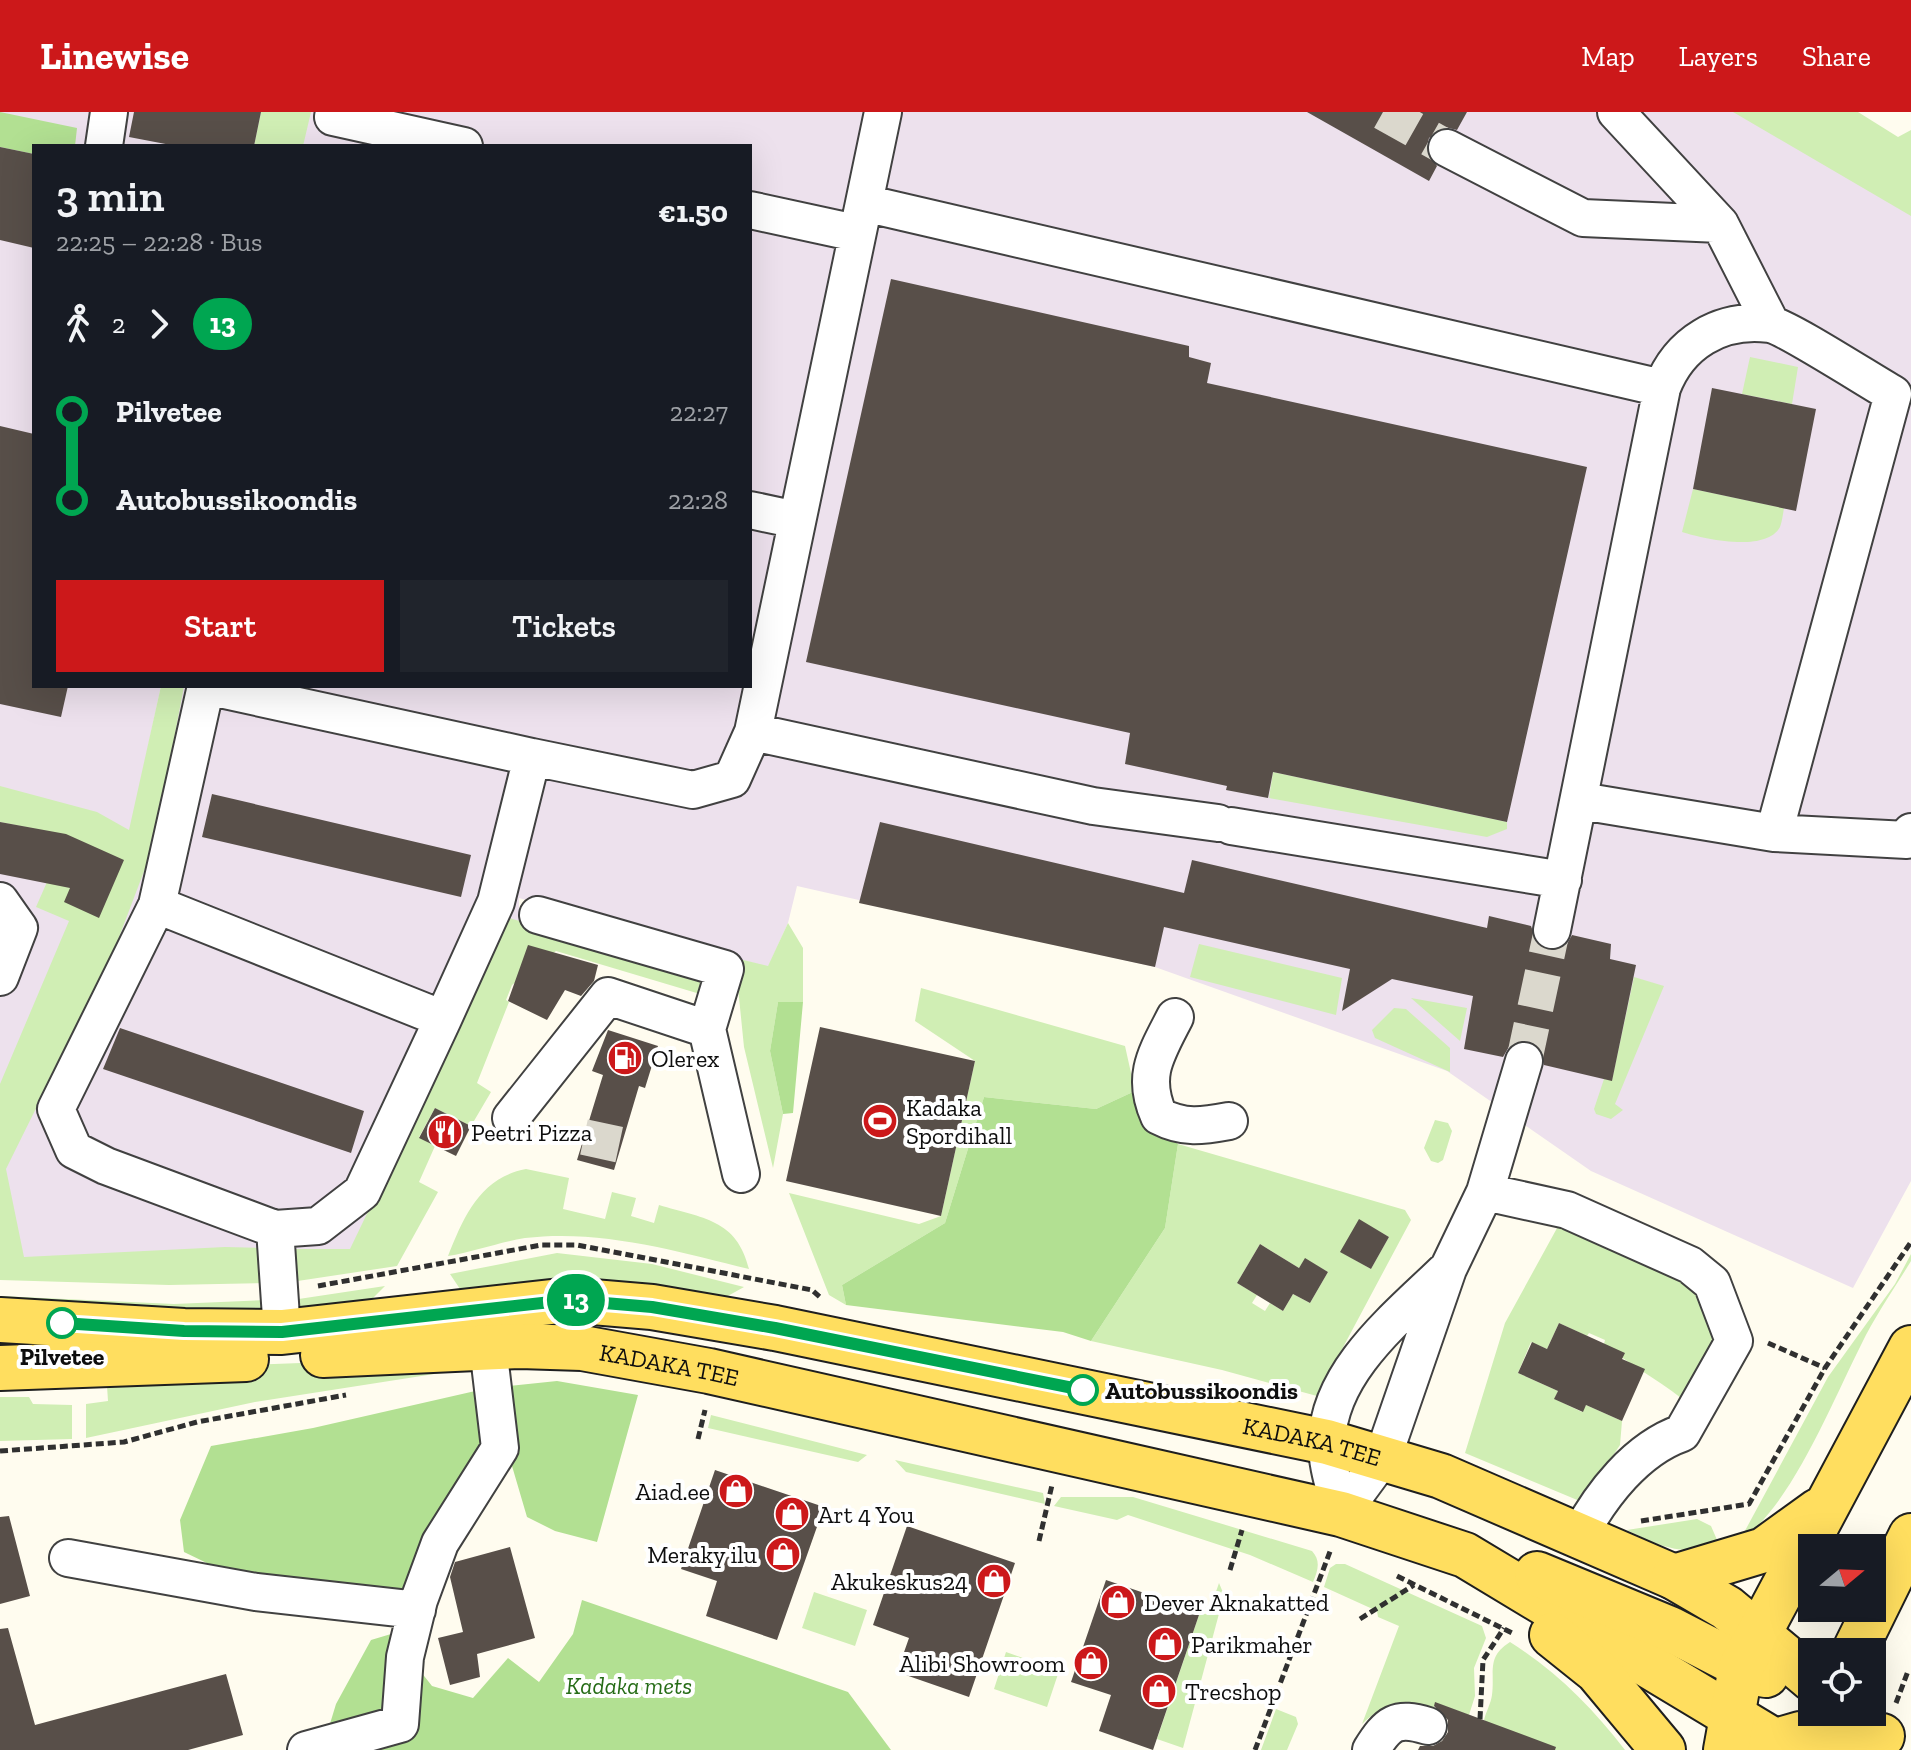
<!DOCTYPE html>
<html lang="en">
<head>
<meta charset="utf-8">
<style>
  body { margin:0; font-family:"Zilla Slab",serif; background:#20242c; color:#f1f3f6; height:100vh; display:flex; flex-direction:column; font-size:30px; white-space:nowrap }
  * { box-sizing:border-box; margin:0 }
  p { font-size:26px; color:#9ea1a6 }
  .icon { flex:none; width:44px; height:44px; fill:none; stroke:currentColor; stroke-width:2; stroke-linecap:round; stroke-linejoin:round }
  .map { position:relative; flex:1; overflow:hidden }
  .side { position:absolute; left:32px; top:32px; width:720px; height:544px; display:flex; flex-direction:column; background:#171b24; border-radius:0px; box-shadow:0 8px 32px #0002 }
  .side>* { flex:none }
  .badge { padding:0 16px; border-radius:26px; font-size:28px; line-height:52px }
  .needle { width:52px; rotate:71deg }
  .buttons { position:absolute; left:1798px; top:1422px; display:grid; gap:16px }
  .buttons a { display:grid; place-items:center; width:88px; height:88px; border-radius:0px; background:#171b24; box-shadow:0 8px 32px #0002; font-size:40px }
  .map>.badge { position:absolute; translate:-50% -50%; box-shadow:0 0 0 4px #fff }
  .legs { display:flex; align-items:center; gap:12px; height:88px; padding:0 24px; font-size:26px }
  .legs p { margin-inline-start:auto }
  .head { display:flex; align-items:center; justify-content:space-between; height:136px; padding:0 24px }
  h1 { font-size:44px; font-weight:600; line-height:60px }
  .button { display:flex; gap:16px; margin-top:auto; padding:16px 24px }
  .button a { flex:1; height:92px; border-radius:0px; background:#cc181a; color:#fff; font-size:32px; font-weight:600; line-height:92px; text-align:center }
  .button a+a { background:#20242c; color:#f1f3f6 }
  ul { padding:0 24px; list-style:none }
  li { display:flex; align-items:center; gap:28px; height:88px; font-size:30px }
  li i { display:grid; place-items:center; width:12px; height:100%; margin:0 10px; background:currentColor }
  li i::after { content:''; width:20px; height:20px; margin:-10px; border:6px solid; border-radius:50%; background:#171b24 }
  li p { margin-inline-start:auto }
  li:first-child i { background:linear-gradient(#0000 50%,currentColor 0) }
  li:last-child i { background:linear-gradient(currentColor 50%,#0000 0) }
  header { display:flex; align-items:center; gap:48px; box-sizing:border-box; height:112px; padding:0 40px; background:#cc181a; color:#fff }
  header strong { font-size:38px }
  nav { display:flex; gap:44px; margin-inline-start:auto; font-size:28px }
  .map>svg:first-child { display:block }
  .industrial { fill:#ede1ed; fill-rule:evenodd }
  .green { fill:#d0eeb4; fill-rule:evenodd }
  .forest { fill:#b2e092 }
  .building { fill:#584f49 }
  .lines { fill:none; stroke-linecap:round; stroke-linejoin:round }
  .minor-tunnel { stroke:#dbd8cd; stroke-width:36; stroke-dasharray:36 18; stroke-linecap:butt }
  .minor-casing { stroke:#414141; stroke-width:40 }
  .major-casing { stroke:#1f1f1f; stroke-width:48 }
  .path { stroke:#303030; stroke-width:5; stroke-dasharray:8 4; stroke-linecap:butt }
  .minor { stroke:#fff; stroke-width:36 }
  .major { stroke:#ffde5f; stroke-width:44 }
  .line-1-casing { stroke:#fff; stroke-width:18 }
  .line-1 { stroke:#00a651; stroke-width:12 }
  .stop-1-dot { fill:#fff; stroke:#00a651; stroke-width:4 }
  .labels { text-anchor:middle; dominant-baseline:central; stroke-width:8; stroke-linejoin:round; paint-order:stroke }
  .poi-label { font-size:24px; fill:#0e0e0e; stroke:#fff; text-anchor:start }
  .stop-label { font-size:24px; font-weight:bold; fill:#0e0e0e; stroke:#fff }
  .street-label { font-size:24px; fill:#0e0e0e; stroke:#fff }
  .park-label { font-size:24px; font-style:italic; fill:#266c17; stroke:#fff }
</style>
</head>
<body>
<header>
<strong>Linewise</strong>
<nav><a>Map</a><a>Layers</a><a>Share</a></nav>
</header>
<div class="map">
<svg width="1911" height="1638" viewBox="0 0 1911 1638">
  <rect width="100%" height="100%" fill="#fffcef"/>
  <path class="industrial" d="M0,0H1780L1911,77V1069L1853,1176L1591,1059L1447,959L1155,855L797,774L788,811L768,855L519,786V818L352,1149L0,1152ZM34,34H750V574H162L131,714L161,574H34Z"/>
  <path class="green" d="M261,0H311L303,34H254Z
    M1733,0H1858L1898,25L1911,18V104Z
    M1750,245L1798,255L1792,292L1742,282Z
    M1693,377L1784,396C1783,402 1782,410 1780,415C1766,441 1704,427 1682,420Z
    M161,574H184L159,707L146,754L113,841L6,1057L24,1145L225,1135L266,1136L267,1171L169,1173L0,1168V972L69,809L36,795L47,770L46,719L0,710V674L97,700L129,718Z
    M1273,660L1507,710V717L1487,725L1269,686Z
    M509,806L704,861L700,882L556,839L512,873L506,888L509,890L477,971L491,980L471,1014L435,996L419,1025L435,1034L419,1070L438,1080L397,1154L291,1170L290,1137H350Z
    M788,811L803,836V890H778L770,939L783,1002L773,1056L744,935L735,846L768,854Z
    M1199,832L1342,866L1336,903L1190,865Z
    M1634,865L1664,874L1615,992L1623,998L1611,1007L1596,1002L1594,997L1604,967L1612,968Z
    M921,876L1125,934L1135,979L1096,997L984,985L945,1111L842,1173L846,1193L829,1183L789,1081L919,1112L941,1104L975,949L915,909Z
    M1411,886L1467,896L1460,929Z
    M1394,896L1406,897L1450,936V960L1375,926L1372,918Z
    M1435,1008L1448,1011L1452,1019L1443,1048L1438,1051L1431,1049L1424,1036Z
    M1178,1032L1405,1098L1411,1108L1317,1284L1222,1258L1091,1229L1165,1116ZM1359,1108L1389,1125L1371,1157L1341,1140ZM1260,1132L1299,1156L1305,1147L1328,1160L1310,1191L1293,1182L1283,1199L1270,1191L1265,1199L1252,1191L1257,1183L1237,1171Z
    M526,1057L569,1066L563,1097L605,1107L612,1080L636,1086L631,1104L654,1111L659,1093C702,1106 737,1107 749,1157C676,1139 601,1117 525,1126C500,1130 473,1140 448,1144C464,1104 480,1066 526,1057Z
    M1562,1107L1691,1162L1722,1222L1681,1286C1656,1266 1628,1252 1604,1232L1605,1228L1589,1221L1587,1224L1559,1211L1547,1237L1531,1230L1518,1261L1558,1279L1555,1287L1582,1300L1586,1293L1622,1309L1620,1333L1582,1390L1465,1341L1505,1211Z
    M557,1141L652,1152L744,1175L726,1185H475L460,1177L450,1162Z
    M1911,1142V1149C1894,1177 1875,1204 1861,1233C1833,1288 1790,1397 1740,1428L1828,1265L1895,1172Z
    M385,1174L366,1193L304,1204L292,1188Z
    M0,1184L174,1192L268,1188L265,1200L0,1198Z
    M381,1248L479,1255L255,1290L86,1326V1292L108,1289L107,1274L248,1253Z
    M0,1285H29L33,1292L72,1293V1327L0,1329Z
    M711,1303L867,1343L858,1350L708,1316Z
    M895,1348L1043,1381L1045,1392L906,1360Z
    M1061,1385H1133L1312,1439C1321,1449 1318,1458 1313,1470L1250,1443L1128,1403L1117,1408L1054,1394Z
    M1697,1407L1711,1414L1721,1437C1679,1441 1664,1437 1627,1418Z
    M1336,1452H1345L1482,1514L1486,1526L1474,1556L1475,1584L1469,1603L1436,1591L1433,1597C1406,1587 1383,1591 1362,1612L1399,1514L1378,1505L1377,1499L1324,1475L1330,1456Z
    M1219,1471L1224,1483L1183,1636L1157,1627L1200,1500L1208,1503Z
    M814,1480L867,1498L855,1534L802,1516Z
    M1510,1530C1556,1559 1592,1595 1625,1638H1526L1484,1608C1486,1600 1491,1591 1492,1583C1495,1560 1486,1545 1510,1530Z
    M1006,1540L1059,1559L1047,1595L994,1577Z
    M1276,1597L1296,1605L1298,1612L1287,1638H1261Z"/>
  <path class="forest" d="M0,0L77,16L75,34H34V42L0,35Z
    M778,890H803L793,1001L783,1002L770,939Z
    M1135,979L1155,1016L1178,1032L1165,1116L1091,1229L1063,1220L846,1193L842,1173L945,1111L984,985L1096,997Z
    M557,1269L638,1283L597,1430L555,1419L527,1405L512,1354L509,1274Z
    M484,1277L491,1332L409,1487L240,1467L184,1440L180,1408L211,1334L313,1316Z
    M582,1488L848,1580L891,1638H322L336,1592L371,1528L391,1522L432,1574L473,1586L508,1546L539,1570L573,1522Z"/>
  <path class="building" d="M134,0H261L254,34H176L129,25Z
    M1307,0H1467L1457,18L1445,15L1429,26L1426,38L1437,54L1429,69Z
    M0,35L34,42V136L0,128Z
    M891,167L1189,234V245L1211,251L1207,271L1587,355L1507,710L1273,660L1268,686L1226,678L1227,674L1125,652L1130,621L806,550Z
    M1712,276L1816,297L1796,399L1693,377Z
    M0,314L34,322V574H68L61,605L0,592Z
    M212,682L471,743L461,785L202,725Z
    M0,710L66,722L124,748L99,806L64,790L70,776L0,762Z
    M880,710L1184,781L1192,748L1487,816L1489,804L1531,814L1538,833L1549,839L1567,832L1572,823L1611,832L1610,847L1636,853L1612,969L1544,953L1540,935L1529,929L1510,933L1503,945L1464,937L1473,884L1392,867L1342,899L1350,857L1164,815L1155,855L859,791Z
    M528,833L598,853L594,869L581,884L565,878L547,908L508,889Z
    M820,915L975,949L941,1104L786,1069Z
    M120,916L364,999L351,1041L103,957Z
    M608,918L658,934L645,976L639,974L614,1058L577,1048L603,963L592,959Z
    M435,996L471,1014L456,1044L419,1026Z
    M1359,1107L1389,1125L1371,1157L1340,1140Z
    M1260,1132L1299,1156L1305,1146L1328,1160L1310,1191L1293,1182L1283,1199L1237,1171Z
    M1559,1211L1625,1241L1622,1247L1645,1257L1622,1309L1586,1293L1583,1300L1554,1287L1558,1279L1518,1261L1532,1230L1547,1237Z
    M715,1358L824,1395L777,1528L706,1504L717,1469L681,1457Z
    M9,1404L30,1484L0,1492V1405Z
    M907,1414L1015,1451L969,1585L897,1560L909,1526L873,1513Z
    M510,1435L535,1526L477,1542L480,1565L450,1573L438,1526L463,1520L450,1465L455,1450Z
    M1106,1468L1200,1500L1153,1638L1099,1619L1111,1583L1071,1570Z
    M8,1516L35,1613L226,1562L243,1623L188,1638H0V1517Z
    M1435,1590L1556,1635L1555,1638H1418L1420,1634H1433L1442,1629L1448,1620V1608L1434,1594Z"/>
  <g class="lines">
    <path class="minor-tunnel" d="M1383,0L1447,36
      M1524,949L1552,818
      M584,1025L621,1033"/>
    <defs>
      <path id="minor" d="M1616,0L1720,112L1771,212
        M333,5L464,34
        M104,34L109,0
        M1447,36L1583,106L1720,112
        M864,91L883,0
        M750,98L856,121
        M750,398L797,408
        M753,620L864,91L1662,276L1552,818
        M532,645L206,574L157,793L56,997L74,1038L106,1054L275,1117L318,1114L362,1080L443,907L496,790L532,645L693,678L732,667L753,620L1093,694L1218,711
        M1581,689L1774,721L1893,282C1873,271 1785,214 1769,212C1720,206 1679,231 1662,276
        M1231,714L1563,768
        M1774,721L1907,728L1911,720
        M0,789L19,816L0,865
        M157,793L443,907
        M538,803L725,857L707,917
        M1175,905C1156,942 1141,964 1159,1004C1184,1017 1202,1014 1229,1009
        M511,1006L608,884L707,917L741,1062
        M1485,1080L1567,1098L1690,1153L1712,1171L1734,1229L1682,1321C1636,1337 1601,1383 1579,1424
        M275,1117L282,1220
        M1341,1402L1383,1345L1448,1157L1485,1080L1524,949
        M1341,1402C1336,1380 1326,1352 1327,1329C1329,1259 1398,1205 1444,1160
        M68,1446L256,1480L417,1498
        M306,1638L400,1612L405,1545L419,1488L440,1431L500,1336L488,1235L467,1222
        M1371,1638C1388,1611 1396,1604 1428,1614"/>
      <g id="major">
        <path id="s1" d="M0,1208L184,1219L282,1220L569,1188L652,1195L775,1216L1327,1330L1441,1364L1674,1465L1727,1496L1812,1567"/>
        <path id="s2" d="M323,1243L520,1234L582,1236L709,1259L1341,1402L1465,1443L1789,1638"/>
        <path d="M0,1256L246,1247"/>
        <path d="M1537,1462L1670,1517L1755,1561L1766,1563"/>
        <path d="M1674,1465L1764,1438L1818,1399"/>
        <path d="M1552,1523L1597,1559L1663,1638"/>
        <path d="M1854,1540L1911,1424"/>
        <path d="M1759,1634L1800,1622L1882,1624"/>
        <path d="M1726,1638L1741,1555L1911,1236"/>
      </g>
    </defs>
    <use href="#minor" class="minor-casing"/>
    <use href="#major" class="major-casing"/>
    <path class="path" d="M318,1174L541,1133H577L812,1178L821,1186
      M1768,1231L1825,1256
      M698,1327L705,1298
      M0,1339L124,1330L197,1310L346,1283
      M1641,1409L1749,1392L1825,1256L1911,1130
      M1039,1429L1052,1373
      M1230,1458L1242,1418
      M1397,1464L1514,1522
      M1360,1507L1414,1473
      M1896,1591L1908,1559
      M1480,1607L1483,1548L1504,1516
      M1255,1638L1331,1437"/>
    <use href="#minor" class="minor"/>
    <use href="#major" class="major"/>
  </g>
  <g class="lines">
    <defs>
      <path id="line-1" d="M62,1211L184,1219L282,1220L569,1188L652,1195L775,1216L1083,1278"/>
    </defs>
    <use href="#line-1" class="line-1-casing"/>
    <use href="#line-1" class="line-1"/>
  </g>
  <defs>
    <symbol id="fuel-disc" viewBox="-11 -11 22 22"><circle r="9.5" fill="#cc181a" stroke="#fff"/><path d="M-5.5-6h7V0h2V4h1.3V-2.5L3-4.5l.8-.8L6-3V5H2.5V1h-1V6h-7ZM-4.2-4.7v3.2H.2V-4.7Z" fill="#fff"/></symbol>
    <symbol id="stadium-disc" viewBox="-11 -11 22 22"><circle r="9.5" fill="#cc181a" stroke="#fff"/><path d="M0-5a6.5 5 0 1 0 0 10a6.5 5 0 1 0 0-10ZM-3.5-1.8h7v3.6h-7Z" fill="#fff"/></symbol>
    <symbol id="restaurant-disc" viewBox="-11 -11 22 22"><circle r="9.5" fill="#cc181a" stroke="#fff"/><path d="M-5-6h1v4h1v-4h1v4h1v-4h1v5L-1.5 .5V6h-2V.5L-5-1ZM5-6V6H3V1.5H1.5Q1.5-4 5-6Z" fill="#fff"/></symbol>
    <symbol id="shop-disc" viewBox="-11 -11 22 22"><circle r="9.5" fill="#cc181a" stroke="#fff"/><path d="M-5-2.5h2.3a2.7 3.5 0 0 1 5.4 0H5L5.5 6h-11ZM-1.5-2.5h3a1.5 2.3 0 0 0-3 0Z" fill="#fff"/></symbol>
  </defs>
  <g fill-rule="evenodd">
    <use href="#fuel-disc" x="605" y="926" width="40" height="40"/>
    <use href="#stadium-disc" x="860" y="989" width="40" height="40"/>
    <use href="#restaurant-disc" x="425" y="1000" width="40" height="40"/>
    <use href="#shop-disc" x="716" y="1359" width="40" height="40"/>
    <use href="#shop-disc" x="772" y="1382" width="40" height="40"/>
    <use href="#shop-disc" x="763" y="1422" width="40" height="40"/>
    <use href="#shop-disc" x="974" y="1449" width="40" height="40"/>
    <use href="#shop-disc" x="1098" y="1470" width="40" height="40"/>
    <use href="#shop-disc" x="1145" y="1512" width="40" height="40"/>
    <use href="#shop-disc" x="1071" y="1531" width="40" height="40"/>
    <use href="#shop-disc" x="1139" y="1559" width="40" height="40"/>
  </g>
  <g class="stop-1-dot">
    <circle cx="62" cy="1211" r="14"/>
    <circle cx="1083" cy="1278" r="14"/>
  </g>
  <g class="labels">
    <g class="poi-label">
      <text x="651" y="946">Olerex</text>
      <text x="906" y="995">Kadaka<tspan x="906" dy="28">Spordihall</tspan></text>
      <text x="471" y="1020">Peetri Pizza</text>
      <text x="710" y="1379" text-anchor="end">Aiad.ee</text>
      <text x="818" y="1402">Art 4 You</text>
      <text x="757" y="1442" text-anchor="end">Meraky ilu</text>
      <text x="968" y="1469" text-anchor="end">Akukeskus24</text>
      <text x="1144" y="1490">Dever Aknakatted</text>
      <text x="1191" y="1532">Parikmaher</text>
      <text x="1065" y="1551" text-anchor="end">Alibi Showroom</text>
      <text x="1185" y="1579">Trecshop</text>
    </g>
    <g class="stop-label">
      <text x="62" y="1244">Pilvetee</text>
      <text x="1105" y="1278" text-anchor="start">Autobussikoondis</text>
    </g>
    <g class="street-label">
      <text stroke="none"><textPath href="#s2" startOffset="348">KADAKA TEE</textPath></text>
      <text stroke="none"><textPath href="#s1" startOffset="1328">KADAKA TEE</textPath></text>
    </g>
    <g class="park-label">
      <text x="629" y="1573">Kadaka mets</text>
    </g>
  </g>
</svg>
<div class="buttons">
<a><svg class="needle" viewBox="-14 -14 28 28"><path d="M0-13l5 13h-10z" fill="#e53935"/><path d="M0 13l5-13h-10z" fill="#9ea1a6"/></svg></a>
<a><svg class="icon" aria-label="locate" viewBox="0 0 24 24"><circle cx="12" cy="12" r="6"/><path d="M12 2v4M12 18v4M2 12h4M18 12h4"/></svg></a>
</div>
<b class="badge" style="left:576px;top:1188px;background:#00a651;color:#fff">13</b>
<section class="side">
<div class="head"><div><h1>3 min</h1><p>22:25 – 22:28 · Bus</p></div><b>€1.50</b></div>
<div class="legs"><svg class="icon" aria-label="walk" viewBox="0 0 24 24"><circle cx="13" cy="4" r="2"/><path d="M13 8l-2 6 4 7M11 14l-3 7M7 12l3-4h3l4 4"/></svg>2<svg class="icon" aria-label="forward" viewBox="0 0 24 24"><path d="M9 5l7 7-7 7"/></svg><b class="badge" style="background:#00a651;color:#fff">13</b></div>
<ul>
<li><i style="color:#00a651"></i><b>Pilvetee</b><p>22:27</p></li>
<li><i style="color:#00a651"></i><b>Autobussikoondis</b><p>22:28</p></li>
</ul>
<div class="button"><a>Start</a><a>Tickets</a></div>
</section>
</div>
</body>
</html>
